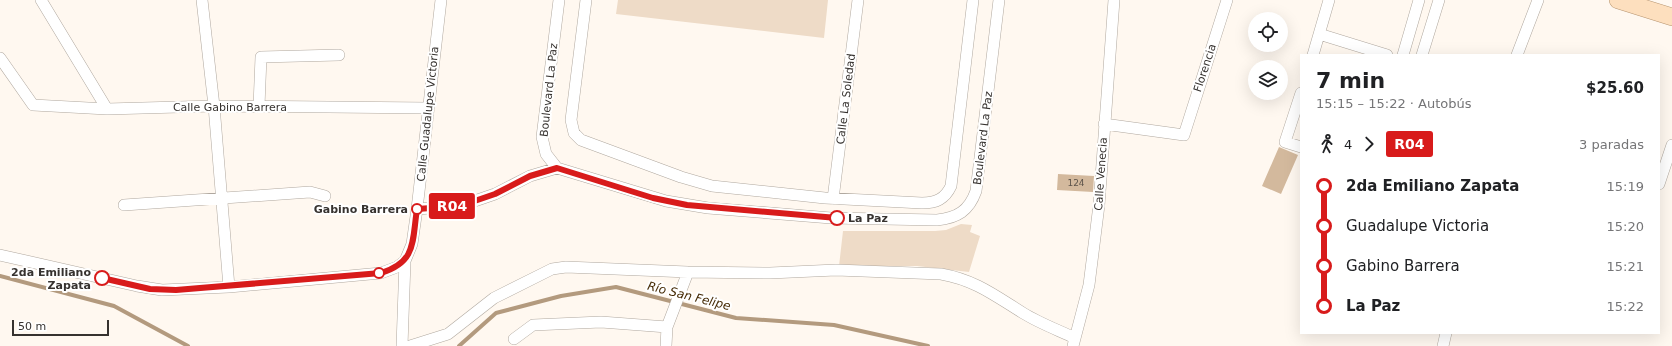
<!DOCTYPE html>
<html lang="es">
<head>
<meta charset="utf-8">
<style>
  body { margin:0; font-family:"DejaVu Sans",sans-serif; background:#f6f6f6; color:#202124; height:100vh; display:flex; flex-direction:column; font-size:15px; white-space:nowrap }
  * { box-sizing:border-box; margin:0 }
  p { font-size:13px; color:#757577 }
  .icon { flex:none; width:22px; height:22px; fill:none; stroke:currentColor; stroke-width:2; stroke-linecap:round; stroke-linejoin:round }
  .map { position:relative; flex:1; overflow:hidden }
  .drawer { position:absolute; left:1300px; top:54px; width:360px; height:280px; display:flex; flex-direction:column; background:#fff; border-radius:0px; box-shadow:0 4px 16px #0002 }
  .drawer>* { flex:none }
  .badge { padding:0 8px; border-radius:3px; font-size:14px; line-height:26px }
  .fabs { position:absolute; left:1248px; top:12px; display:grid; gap:8px }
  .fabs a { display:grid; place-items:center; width:40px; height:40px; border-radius:50%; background:#fff; box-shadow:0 4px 16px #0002; font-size:20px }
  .scale { position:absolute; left:12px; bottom:10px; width:97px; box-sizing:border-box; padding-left:4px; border:2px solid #36322f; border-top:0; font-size:11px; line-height:14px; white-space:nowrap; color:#36322f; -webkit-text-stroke:3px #fff; paint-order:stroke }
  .map>.badge { position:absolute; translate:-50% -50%; box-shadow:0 0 0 2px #fff }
  .legs { display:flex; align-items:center; gap:6px; height:44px; padding:0 16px; font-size:13px }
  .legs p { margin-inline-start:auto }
  .overview { display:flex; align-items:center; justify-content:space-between; height:68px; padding:0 16px }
  h1 { font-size:22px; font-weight:800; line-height:30px }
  ul { padding:0 16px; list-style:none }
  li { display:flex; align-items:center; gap:14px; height:40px; font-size:15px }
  li i { display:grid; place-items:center; width:6px; height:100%; margin:0 5px; background:currentColor }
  li i::after { content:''; width:10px; height:10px; margin:-5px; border:3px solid; border-radius:50%; background:#fff }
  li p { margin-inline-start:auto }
  li:first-child i { background:linear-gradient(#0000 50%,currentColor 0) }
  li:last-child i { background:linear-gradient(currentColor 50%,#0000 0) }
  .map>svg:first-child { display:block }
  .green { fill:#eedbc7 }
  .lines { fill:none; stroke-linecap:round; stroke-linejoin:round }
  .stream { stroke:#b39a7e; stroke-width:4 }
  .building { fill:#d3b99d }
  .minor-casing { stroke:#b0a89f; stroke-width:12 }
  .primary-casing { stroke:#b6946f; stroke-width:18 }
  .minor { stroke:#fff; stroke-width:11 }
  .primary { stroke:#fddfbe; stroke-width:17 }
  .line-1-casing { stroke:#fff; stroke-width:9 }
  .line-1 { stroke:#d81b1b; stroke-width:6 }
  .stop-1-dot { fill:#fff; stroke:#d81b1b; stroke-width:2 }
  .labels { text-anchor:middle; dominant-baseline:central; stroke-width:4; stroke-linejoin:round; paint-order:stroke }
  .number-label { font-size:9px; fill:#5d544a }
  .street-label { font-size:11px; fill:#36322f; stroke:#fff }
  .stop-label { font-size:11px; font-weight:bold; fill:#36322f; stroke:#fff; text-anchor:end }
  .water-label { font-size:12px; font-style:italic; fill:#462b06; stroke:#fff }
</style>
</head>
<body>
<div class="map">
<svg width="1672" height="346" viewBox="0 0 1672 346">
  <rect width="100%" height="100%" fill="#fff8f0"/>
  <path class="green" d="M618,0H828L824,38L616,14Z
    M961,224L972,225L970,232L980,236L969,272L917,266H839L843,231H935L946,230Z"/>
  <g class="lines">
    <path class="stream" d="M0,276L114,306L188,346
      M459,346L496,313L561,296L616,287L736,318L834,325L928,346"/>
  </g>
  <path class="building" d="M1279,147L1298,155L1281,194L1262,186Z
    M1058,174L1094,176L1093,192L1057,190Z"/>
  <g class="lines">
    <defs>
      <path id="minor" d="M41,0L107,109
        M202,0L214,106L229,287
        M559,0L542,137L546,154L557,168L666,201L708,208L831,218L937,220C957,218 969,211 976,191L999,0
        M586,0L571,120L574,133L581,140L681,177L712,186L825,198L922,203C936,203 945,199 951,186L973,0
        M1319,34L1387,55
        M1313,55L1329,0
        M1403,55L1419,0
        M1422,55L1439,0
        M1517,55L1538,0
        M0,58L33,105L107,109L214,106L428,108
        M1301,93L1285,142L1301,147
        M259,106L261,57L339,55
        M1104,124L1184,135L1227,0
        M1659,184L1672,145
        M833,199L858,0
        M124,205L310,192L325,196
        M417,209L460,206L495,194L530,176L557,168
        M0,255L137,286L162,290L229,287L381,273L397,267L405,261
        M514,339L533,325L601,322L667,327
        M402,346L405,261L412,244L417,209L441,0
        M410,346L448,334L494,298L552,269L566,267L688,272L770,273L836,270L941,274C975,280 994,295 1023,313C1039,323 1058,330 1075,338
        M666,346L667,327L688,272
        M1073,346L1089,285L1099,205L1114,0
        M1443,346L1446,333"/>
      <path id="primary" d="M1618,0L1672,17"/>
    </defs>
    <use href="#minor" class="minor-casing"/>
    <use href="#primary" class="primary-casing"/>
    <use href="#minor" class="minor"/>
    <use href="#primary" class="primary"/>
  </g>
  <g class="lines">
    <defs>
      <path id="line-1" d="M102,278L150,289L176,290L381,273C417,262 412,241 417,209L460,206L495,194L530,176L557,168L653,198L687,205L837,218"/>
    </defs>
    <use href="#line-1" class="line-1-casing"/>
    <use href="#line-1" class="line-1"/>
  </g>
  <g class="stop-1-dot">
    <circle cx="417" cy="209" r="5"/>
    <circle cx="837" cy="218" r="7"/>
    <circle cx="379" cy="273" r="5"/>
    <circle cx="102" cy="278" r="7"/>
  </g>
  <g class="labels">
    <g class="number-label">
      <text x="1076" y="183">124</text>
    </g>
    <g class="street-label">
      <text transform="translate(1205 68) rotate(-72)">Florencia</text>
      <text transform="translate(549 90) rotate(-84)">Boulevard La Paz</text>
      <text transform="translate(846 99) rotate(-83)">Calle La Soledad</text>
      <text x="230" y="107">Calle Gabino Barrera</text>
      <text transform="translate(428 114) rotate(-84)">Calle Guadalupe Victoria</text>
      <text transform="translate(983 138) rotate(-83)">Boulevard La Paz</text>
      <text transform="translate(1101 174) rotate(-86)">Calle Venecia</text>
    </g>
    <g class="stop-label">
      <text x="408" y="209">Gabino Barrera</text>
      <text x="848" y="218" text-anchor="start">La Paz</text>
      <text x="91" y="272">2da Emiliano<tspan x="91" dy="13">Zapata</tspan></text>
    </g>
    <g class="water-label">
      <text transform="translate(689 296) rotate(14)">Río San Felipe</text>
    </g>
  </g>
</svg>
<div class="fabs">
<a><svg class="icon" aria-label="locate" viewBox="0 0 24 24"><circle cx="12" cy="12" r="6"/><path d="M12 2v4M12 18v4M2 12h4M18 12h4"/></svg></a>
<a><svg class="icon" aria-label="layers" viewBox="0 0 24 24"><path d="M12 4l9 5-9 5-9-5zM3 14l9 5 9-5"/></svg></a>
</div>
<div class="scale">50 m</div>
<b class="badge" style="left:452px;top:206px;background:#d81b1b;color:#fff">R04</b>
<section class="drawer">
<div class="overview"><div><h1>7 min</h1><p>15:15 – 15:22 · Autobús</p></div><b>$25.60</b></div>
<div class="legs"><svg class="icon" aria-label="walk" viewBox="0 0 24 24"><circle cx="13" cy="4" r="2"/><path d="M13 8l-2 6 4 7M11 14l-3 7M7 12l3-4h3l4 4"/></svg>4<svg class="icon" aria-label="forward" viewBox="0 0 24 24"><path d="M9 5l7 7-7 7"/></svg><b class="badge" style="background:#d81b1b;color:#fff">R04</b><p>3 paradas</p></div>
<ul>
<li><i style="color:#d81b1b"></i><b>2da Emiliano Zapata</b><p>15:19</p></li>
<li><i style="color:#d81b1b"></i><span>Guadalupe Victoria</span><p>15:20</p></li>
<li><i style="color:#d81b1b"></i><span>Gabino Barrera</span><p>15:21</p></li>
<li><i style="color:#d81b1b"></i><b>La Paz</b><p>15:22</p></li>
</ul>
</section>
</div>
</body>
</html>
